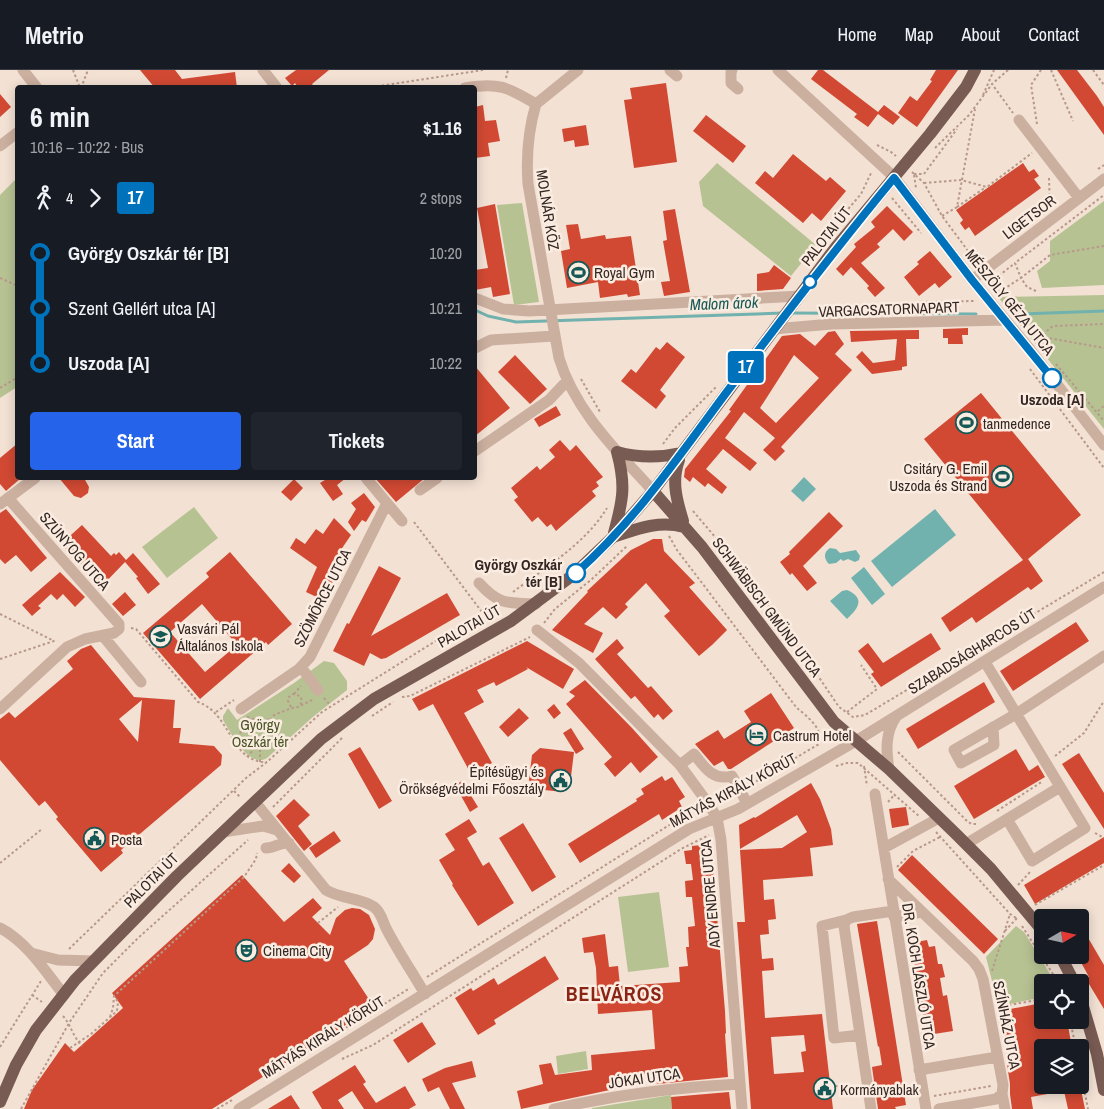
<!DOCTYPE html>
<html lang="en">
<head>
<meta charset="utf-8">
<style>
  body { margin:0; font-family:"Archivo Narrow",sans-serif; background:#20242c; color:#f1f3f6; height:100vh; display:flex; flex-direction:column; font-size:19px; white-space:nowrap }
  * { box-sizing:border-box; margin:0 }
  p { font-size:16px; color:#9ea1a6 }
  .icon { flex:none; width:28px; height:28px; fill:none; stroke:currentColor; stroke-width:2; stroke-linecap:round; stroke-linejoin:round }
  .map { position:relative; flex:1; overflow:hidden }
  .sheet { position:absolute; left:15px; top:15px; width:462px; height:395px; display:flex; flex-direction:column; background:#171b24; border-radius:5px; box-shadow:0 2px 12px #0003 }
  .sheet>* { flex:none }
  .badge { padding:0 10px; border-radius:4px; font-size:18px; line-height:32px }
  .needle { width:32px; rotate:81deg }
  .fabs { position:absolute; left:1034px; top:839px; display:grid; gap:10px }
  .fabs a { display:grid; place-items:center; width:55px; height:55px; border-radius:5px; background:#171b24; box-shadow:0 2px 12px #0003; font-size:25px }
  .map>.badge { position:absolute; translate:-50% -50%; box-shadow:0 0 0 2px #fff }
  .legs { display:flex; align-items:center; gap:8px; height:55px; padding:0 15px; font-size:16px }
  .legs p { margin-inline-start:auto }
  .head { display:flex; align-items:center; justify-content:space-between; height:85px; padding:0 15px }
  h1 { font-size:28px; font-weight:800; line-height:38px }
  .primary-button { display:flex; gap:10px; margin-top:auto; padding:10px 15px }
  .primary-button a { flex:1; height:58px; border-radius:5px; background:#2563eb; color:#fff; font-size:20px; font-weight:800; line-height:58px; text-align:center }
  .primary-button a+a { background:#20242c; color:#f1f3f6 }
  ul { padding:0 15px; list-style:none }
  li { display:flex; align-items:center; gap:18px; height:55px; font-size:19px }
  li i { display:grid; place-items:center; width:8px; height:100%; margin:0 6px; background:currentColor }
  li i::after { content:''; width:12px; height:12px; margin:-6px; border:4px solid; border-radius:50%; background:#171b24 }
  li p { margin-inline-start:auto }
  li:first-child i { background:linear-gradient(#0000 50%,currentColor 0) }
  li:last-child i { background:linear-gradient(currentColor 50%,#0000 0) }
  header { display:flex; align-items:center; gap:30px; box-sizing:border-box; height:70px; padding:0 25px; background:#171b24; border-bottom:1px solid #363941 }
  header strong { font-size:24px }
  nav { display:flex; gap:28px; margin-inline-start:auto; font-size:18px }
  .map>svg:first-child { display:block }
  .green { fill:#b7c293 }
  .water { fill:#71b2ae }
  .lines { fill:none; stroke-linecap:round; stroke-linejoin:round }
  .stream { stroke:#71b2ae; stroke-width:3 }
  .building { fill:#d14933; fill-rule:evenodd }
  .path { stroke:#b79889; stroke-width:2; stroke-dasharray:2.5 2.5; stroke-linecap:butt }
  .minor { stroke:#cbaf9f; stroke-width:11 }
  .major { stroke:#785b53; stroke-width:12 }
  .line-1-casing { stroke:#fff; stroke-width:11 }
  .line-1 { stroke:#0072bc; stroke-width:8 }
  .stop-1-dot { fill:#fff; stroke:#0072bc; stroke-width:2.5 }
  .labels { text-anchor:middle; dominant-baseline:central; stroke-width:5; stroke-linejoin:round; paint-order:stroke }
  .street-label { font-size:15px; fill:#342723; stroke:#faece0 }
  .poi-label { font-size:15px; fill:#342723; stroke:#faece0; text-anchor:start }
  .stop-label { font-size:15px; font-weight:bold; fill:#342723; stroke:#faece0 }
  .park-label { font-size:15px; fill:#485425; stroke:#faece0 }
  .water-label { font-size:16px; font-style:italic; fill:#165856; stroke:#faece0 }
  .district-label { font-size:20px; font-weight:bold; letter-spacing:1px; fill:#8a2516; stroke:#faece0 }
</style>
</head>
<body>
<header>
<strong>Metrio</strong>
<nav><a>Home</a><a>Map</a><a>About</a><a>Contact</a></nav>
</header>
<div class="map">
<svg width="1104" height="1039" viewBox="0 0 1104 1039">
  <rect width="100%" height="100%" fill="#f3e1d4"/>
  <path class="green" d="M717,93L816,175L791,206L703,136L699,112Z
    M17,108V317L0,328V125Z
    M1104,131V215L1042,218L1037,201L1050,191V171Z
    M522,133L539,232L514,235L497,135Z
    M1104,225V359L998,227Z
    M194,437L218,468L167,508L142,477Z
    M324,591L334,593L347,611V620L314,646L267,688C249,699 231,663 223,650V646L228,638L237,650L294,613Z
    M659,822L669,897L628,902L618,827Z
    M1016,856L1024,862L1055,912H1042V927L1001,936L997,931L986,887Z
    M586,981L588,999L558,1004L556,986Z
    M671,1025L672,1039H592V1038Z"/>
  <path class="water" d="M804,407L816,419L803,432L791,421Z
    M935,439L956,465L892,517L871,491Z
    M830,478L836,479L840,483L856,480L860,486L859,490L855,492L848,489L843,491L841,489L836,493L829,494C824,489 823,482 830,478Z
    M864,497L885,524L872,535L851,508Z
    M847,520C866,528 858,539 847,549L830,531L842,521Z"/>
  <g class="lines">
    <path class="stream" d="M475,240L488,246L516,252L783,243
      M791,243L976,244
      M1021,244L1104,241"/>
  </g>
  <path class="building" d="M140,0H175L182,9L235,2L237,18H155Z
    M296,0H329L312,14L315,18H298L295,13L292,16L285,8Z
    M818,0H823L878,42L884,35L900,47L893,55L878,44L868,57L854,47L857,44L811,9Z
    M936,0H958L917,57L898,43L910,26L917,31L932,11L930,10Z
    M1057,0H1077L1097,26L1104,37V65Z
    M666,13L677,92L634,98L624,30L632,29L630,18Z
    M0,24L11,37L0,47Z
    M483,35L485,51L496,50L500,71L488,73L490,86L475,88V37Z
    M706,45L746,76L733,93L693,61Z
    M586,55L589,75L575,77L574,70L564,72L562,59Z
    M793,84L826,111L830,107L846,121L821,151L812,143L803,153L755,113L765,101L773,108Z
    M1023,93L1029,102L1034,99L1039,106L1034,109L1041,118L975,166L969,157L965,160L960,153L963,150L956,140Z
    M495,134L510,224L493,227L491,217L475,220V200L488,198L477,138Z
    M887,136L913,162L904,171L893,159L877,174L880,177L861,193L885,218L875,227L867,218L869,216L851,197L843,206L836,199L856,177L854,174L875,157L871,152Z
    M675,139L690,222L664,226L661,212L670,211L663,171L667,170L663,141Z
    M578,154L581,169L605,165L606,169L631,166L640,225L628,227L627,224L600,228L598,212L567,218L561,181L570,179L566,155Z
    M930,181L952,207L939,218L935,213L919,226L904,207L919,194L917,192Z
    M774,195L791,208L783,219L757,221V204L769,202Z
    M968,258V265H962L963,274H948V268H943V259Z
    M919,260V269H906L907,296L902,297V300L872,304L856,287L862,281L873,293L895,290L897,269L851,272L850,261Z
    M835,261L844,274L835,284L852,300L781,377L785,381L775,391L763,380L775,368L744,342L725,368L757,393L750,401L723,379L706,399L727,417L722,424L708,413L705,417L693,407L690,412L684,407L685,399L731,341L729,340L782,266L800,264L815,276L828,262ZM794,285L819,308L776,353L760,338Z
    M667,272L685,287L660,320L666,326L656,339L621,311L631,299L636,303L656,277L660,280Z
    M515,285L547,319L530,334L498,302Z
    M475,296L510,338L475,366Z
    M981,323L1081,445L1028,489L1043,511L1031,520L1028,517L976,553L972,547L950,562L941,548L1023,490L924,369Z
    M556,336L561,345L539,357L534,349Z
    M560,370L570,381L576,375L603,407L596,412L599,416L592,421L596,426L556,461L551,454L547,457L538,447L532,452L514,430L518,427L511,418L537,396L540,400L555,387L549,380Z
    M18,373V408H21L6,421L0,414V388Z
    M59,408H84L89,417L88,423L81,428L74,426Z
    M328,408H346L337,415L343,424L333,431L320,413Z
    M375,408H425L396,432Z
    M294,409L303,418L291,431L281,422Z
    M364,423L375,437L366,452L362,450L354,461L348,452L356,439L351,433Z
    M6,439L47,488L31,502L16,485L5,494L0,489V443Z
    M829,442L843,456L803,496L817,513L807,521L792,503L790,505L780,492L790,484L789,482Z
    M334,448L351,465L332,493L340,498L323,530L306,522L317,497L290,478L296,468L305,474L316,459L323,464Z
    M82,455L111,486L114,483L116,485L119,482L126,490L133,483L160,514L148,524L136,508L138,507L125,492L99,519L93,513L100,506L85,490L81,494L61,474Z
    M653,469H662L664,481L695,513L689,517L727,560L712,575L699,586L664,546L670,541L646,513L625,534L628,537L616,549L603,537L584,554L603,563L593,583L552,560L588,522L587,521L631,480Z
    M230,482L292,554L268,575L266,572L200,629L143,563L209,507L206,503ZM202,534L237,575L205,602L170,562Z
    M379,496L401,508L371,566L447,523L460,545L386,588L381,589L370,583L364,596L333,581L347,553L349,554Z
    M60,502L85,527L75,537L63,524L57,530L51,524L38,536L41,538L32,546L22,535Z
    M125,522L136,535L123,546L112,534Z
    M1076,552L1089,571L1013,621L1000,601Z
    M931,563L941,579L881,617L871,604L874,602L858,581L868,573L883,593Z
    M617,569L624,578L617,584L648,618L651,616L673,641L663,650L658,644L654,648L635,626L631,629L595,589Z
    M527,571L574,599L563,619L526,597L528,599L496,616L494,612L477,620L484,632L464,643L492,693L471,704L433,634L419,641L412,629Z
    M91,575L134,627L175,630L173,658H181L179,673L214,676L222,685L221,695L121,780L123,783L101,802L56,749L58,747L45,731L39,736L0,690V649L9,642L15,648L73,599L67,591L81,579ZM142,630L138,672L119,649Z
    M585,610L632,658L658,687L640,703L631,692L615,707L604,694L612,687L566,634L575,626L569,622Z
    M984,612L995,632L918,679L906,659Z
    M771,623L794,658L731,699H728L723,691L714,696L695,674L718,660L724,669L751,652L744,641Z
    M554,634L561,643L554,649L547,640Z
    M519,638L529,648L508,667L499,657Z
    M571,658L584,679L576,684L563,663Z
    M360,677L392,731L379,739L348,684Z
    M540,678L574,682L570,715L563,722L535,719L529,710L532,685Z
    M1016,679L1029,701L1038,695L1045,707L974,749L954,716Z
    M1079,683L1104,723V759L1062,694Z
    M662,706L665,711L672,707L685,727L679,731L682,737L662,750L659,744L580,793L568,774L637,731L636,729L644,724L641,719Z
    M462,711L478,737L470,742L455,715Z
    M811,713L820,729L831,759L833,775L810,778L813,806L763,810L764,830L774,829L776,849L768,850L769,864L760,865L762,889L773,888L774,900L762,901L765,948L822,944L833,1039H751L737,852H745L740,780L782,778L807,762L797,745L740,779L739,755L754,747L755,748ZM804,965L806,981L801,982L804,1002L774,1004L771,967Z
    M294,729L310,745L298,756L312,774L304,781L276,746Z
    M906,737L909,755L892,758L889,739Z
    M469,749L477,762L467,768L483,796L489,792L514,833L478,856L452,815L453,814L439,790L455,780L445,764Z
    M523,753L556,807L532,822L499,768Z
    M334,761L341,771L316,788L309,778Z
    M1104,767V793L1035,834L1024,815Z
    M711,774L725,941L726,963L725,964L728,1007L657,1014L656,1003L618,1006L619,1018L521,1039L517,1021L543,1014L539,995L551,993L555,1005L592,1000L591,985L655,979L652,940L598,944L596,898L593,882L584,883L582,868L605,864L609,897L618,896L620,916L680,912L679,897L688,896L686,877H689L688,857L695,856L692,827H686L685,811L693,810L691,794H686L684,781L692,780V776Z
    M912,785L998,869L984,884L898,800Z
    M289,793L301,806L294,813L281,801Z
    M242,805L284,852L313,828L322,838L312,847L330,865L336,848L345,840L352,838L360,839L369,845L375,859L373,869L368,875L344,891L374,937L212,1039H24L32,1020L65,973L74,982L123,938L112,923Z
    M877,851L906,1035L895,1037L896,1039H878L872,997L882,995L879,976L878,977L857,854Z
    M1080,854L1104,895V939L1086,909L1089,907L1077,885H1080Z
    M927,870L929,877L935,876L938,894H942L945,907L940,908L943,926L947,925L953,961L934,964L933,959L926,961L911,873Z
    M545,886L559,909L494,950L496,954L478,965L455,928L471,918L473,921L494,908L498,915Z
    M1042,933V950H1067L1072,978H1042V1015H1080L1085,1039H1068L1064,1021L1031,1027L1033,1039H1012L1010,1024V1014L1006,988L1009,987L1000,941Z
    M422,952L436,974L408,993L393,970Z
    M472,991L476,1007L452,1013L465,1039H450L439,1017L428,1022L422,1009L445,998Z
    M355,995L366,1012L363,1014L376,1033L405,1016L416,1035L409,1039H364L352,1021L338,1030L344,1039H322L312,1022Z
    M729,1022L731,1039H672L671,1027Z
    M291,1025L300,1039H268Z"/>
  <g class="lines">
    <path class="path" d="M73,0L80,18
      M1008,0L992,14L1013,43
      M1051,0L1073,51
      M1093,0L1104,15
      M506,8L508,0
      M81,18L88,0
      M367,18L483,0
      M983,25L994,0
      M1037,54L1031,15L1041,0
      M877,75L891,82L896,86
      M935,78L969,45L992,14
      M1098,99L1104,95
      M912,102L924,113L942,146L977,193
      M914,104H924L957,59
      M914,105L916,118
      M1049,108L1050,138
      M924,113L961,110L987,117L1032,83
      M892,128L921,163
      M957,137L986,117
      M942,146L957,137L975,39
      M841,152L849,138L861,124L872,101
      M0,208L18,216
      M989,209L1007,233
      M991,212L1015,193
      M1036,221L1027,217L1021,208L1050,185L1104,176
      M999,222L1021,208L1015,193L1104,125
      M911,232L974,231
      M1027,258L1043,267L1104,278
      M1045,280C1041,269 1043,263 1053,256L1104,254
      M1056,294L1104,351
      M1030,299L1104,398
      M581,309L600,342
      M0,318L18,307
      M1098,341L1104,336
      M663,374L675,358L716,317
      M693,441L727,481L791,566L839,637L853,647L865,645L1104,502
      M414,452L482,542
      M669,466L677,480L796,637C806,646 824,658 819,674L750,715
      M513,522C546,497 585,474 607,438
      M0,544L54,571
      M544,553L555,539L592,509L628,475
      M131,558L136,559L198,632C232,644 230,693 267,692
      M0,589L57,570
      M294,624L301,616
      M402,627L410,626L530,567
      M324,628L330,635
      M291,637L288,631L289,627L293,624L300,626L302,630L300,636
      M216,642L234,630
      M847,642L877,619L861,595
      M372,646L393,632
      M247,647L259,651L271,649
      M235,672L242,660L244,649
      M898,682L968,752L972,754H976
      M1055,686L1084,663L1104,631
      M247,687L265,667L267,661L268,653L274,645L292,638L298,637L314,629
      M260,692V679L261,672
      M836,696L847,693H858L920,747
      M864,696L867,716
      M234,721L241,728
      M719,731L730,726
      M888,732L895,724
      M273,737L342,668
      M997,741L1043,711
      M936,762L1010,844L1016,848
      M1095,763L1104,768
      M0,793L42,759
      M897,797L913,781L940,767
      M1018,815L1030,802
      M1035,835L1104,795
      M318,853L338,837
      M1022,856L1058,912
      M1005,861L1017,848
      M69,879L246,708L267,692L322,642L490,537
      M992,901L1010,844
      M427,907L698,737
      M32,925L42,932
      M999,937L1042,929
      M63,946C71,955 73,967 82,976
      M110,947L113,938L114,926L244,807L256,789L257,783
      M1070,950L1076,978
      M0,977L41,911
      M70,978L91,964L117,941L118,932L114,926
      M342,989L373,975L681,779L709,765
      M291,992L410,918
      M1080,998L1088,1039
      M830,1017L845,1015
      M934,1026L991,1016
      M21,1039L69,953L103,903L138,868L248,770
      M217,1039L232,1030"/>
    <path class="minor" d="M23,0L37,18
      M263,0L277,18
      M670,0L677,6
      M732,0L731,2V13L738,19
      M778,0L894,107L972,210L1028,277L1104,375
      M465,18C498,12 508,17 536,34
      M536,34C528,61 526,86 528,114L559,288C575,341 617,381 653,421
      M536,34L578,0
      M1019,50L1079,128
      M0,76L18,62
      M972,210L1104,109
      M475,228L503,239L529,241L800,226
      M774,259L832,254L1005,250
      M475,278L491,270L554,266
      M475,381L549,330L567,311
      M366,408L402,451
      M420,420L437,408
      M0,434L35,408
      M479,513C499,535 507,533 536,534
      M537,560L579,593L680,695L710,736L717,748L721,770L742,1039
      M103,566L141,612
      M985,592L1085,758L1032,791L1007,749
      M301,597L318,620
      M0,639L67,577L85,569L114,563L119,559V554L8,428
      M241,639L299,599L310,587L387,433
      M993,657L994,675L961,693L954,680L1016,644L1104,586
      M680,695L694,684C705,698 713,711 732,706L747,733
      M889,699C886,681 885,663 896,647
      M875,724L926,1039
      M255,732L326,820C341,829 362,828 374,837C382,843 382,851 387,860C398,881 412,902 425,924
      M223,762L263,756L277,760
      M966,774L1060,717
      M266,778C275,778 280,772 289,773
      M884,778L939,748
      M888,809L973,891L979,899L983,909L1003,1015L1002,1024L996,1029L939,1039
      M894,847L922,842
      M846,850L822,856L834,968L860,965
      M0,858C27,872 45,901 64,925
      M31,883L58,890L93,891
      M919,1000L997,987
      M1002,1024L1005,1039
      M239,1039L689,759L738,739L856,671L1104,517
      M554,1039C615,1025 677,1017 740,1014
      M871,1039L844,856L846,850L853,847L893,841"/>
    <path class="major" d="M617,382C639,388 659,388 681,383
      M679,390C671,411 677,431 683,451
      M653,421L702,477L834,652L889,699L957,765L991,799L1042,860
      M614,463C623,430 626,415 617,382
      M613,467C637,459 659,450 684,457
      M1060,885L1074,912
      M1080,926L1097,984L1104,1020
      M0,1032L16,995L36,960L75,910L177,806L321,669L374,629L511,551L573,505L613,467L653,421L836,177L930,64L966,17L975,0"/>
  </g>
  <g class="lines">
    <defs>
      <path id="line-1" d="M576,503C635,451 679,386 726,323C781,250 836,178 894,108L972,210L1052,308"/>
    </defs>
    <use href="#line-1" class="line-1-casing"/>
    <use href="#line-1" class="line-1"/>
  </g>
  <defs>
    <symbol id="stadium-ring" viewBox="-11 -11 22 22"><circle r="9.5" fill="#faece0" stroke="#165856" stroke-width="1.5"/><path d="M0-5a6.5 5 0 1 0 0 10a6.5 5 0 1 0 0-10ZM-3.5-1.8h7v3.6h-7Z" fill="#165856"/></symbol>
    <symbol id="school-ring" viewBox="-11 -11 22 22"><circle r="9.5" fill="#faece0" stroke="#165856" stroke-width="1.5"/><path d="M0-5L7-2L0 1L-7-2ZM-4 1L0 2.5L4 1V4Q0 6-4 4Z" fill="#165856"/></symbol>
    <symbol id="hotel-ring" viewBox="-11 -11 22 22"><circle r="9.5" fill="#faece0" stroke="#165856" stroke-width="1.5"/><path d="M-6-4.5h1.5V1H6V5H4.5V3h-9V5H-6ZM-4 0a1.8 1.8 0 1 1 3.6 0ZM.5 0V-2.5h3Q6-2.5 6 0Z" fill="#165856"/></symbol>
    <symbol id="civic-ring" viewBox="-11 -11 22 22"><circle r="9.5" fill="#faece0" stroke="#165856" stroke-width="1.5"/><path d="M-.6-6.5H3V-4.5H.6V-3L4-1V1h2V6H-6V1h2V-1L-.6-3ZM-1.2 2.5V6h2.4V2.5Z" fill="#165856"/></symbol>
    <symbol id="theatre-ring" viewBox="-11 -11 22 22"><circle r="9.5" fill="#faece0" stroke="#165856" stroke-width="1.5"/><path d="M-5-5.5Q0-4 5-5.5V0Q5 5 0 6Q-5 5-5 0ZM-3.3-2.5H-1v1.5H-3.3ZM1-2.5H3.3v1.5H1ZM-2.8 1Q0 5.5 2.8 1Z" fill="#165856"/></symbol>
  </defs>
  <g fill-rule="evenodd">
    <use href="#stadium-ring" x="566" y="190" width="25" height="25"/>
    <use href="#stadium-ring" x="954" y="340" width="25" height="25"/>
    <use href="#stadium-ring" x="990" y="394" width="25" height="25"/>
    <use href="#school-ring" x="148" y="554" width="25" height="25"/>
    <use href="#hotel-ring" x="744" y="652" width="25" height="25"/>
    <use href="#civic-ring" x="548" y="698" width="25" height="25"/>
    <use href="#civic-ring" x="82" y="756" width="25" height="25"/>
    <use href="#theatre-ring" x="234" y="868" width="25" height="25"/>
    <use href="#civic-ring" x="812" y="1006" width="25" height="25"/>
  </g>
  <g class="stop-1-dot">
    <circle cx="810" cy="212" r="6"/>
    <circle cx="1052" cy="308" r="9"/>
    <circle cx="576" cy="503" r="9"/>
  </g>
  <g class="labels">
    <g class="street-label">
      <text transform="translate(548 140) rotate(81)">MOLNÁR KÖZ</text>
      <text transform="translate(1029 147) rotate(-37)">LIGETSOR</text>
      <text transform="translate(826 166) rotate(-52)">PALOTAI ÚT</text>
      <text transform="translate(1010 232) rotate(51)">MÉSZÖLY GÉZA UTCA</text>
      <text transform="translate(889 239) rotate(-2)">VARGACSATORNAPART</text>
      <text transform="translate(75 481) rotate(49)">SZÚNYOG UTCA</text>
      <text transform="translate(322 528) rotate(-63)">SZÖMÖRCE UTCA</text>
      <text transform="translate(767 537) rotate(53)">SCHWÄBISCH GMÜND UTCA</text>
      <text transform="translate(469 556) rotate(-30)">PALOTAI ÚT</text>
      <text transform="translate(972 581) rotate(-32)">SZABADSÁGHARCOS ÚT</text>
      <text transform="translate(733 720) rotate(-28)">MÁTYÁS KIRÁLY KÖRÚT</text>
      <text transform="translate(151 810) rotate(-45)">PALOTAI ÚT</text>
      <text transform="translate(710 824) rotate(-95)">ADY ENDRE UTCA</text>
      <text transform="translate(919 906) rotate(81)">DR. KOCH LÁSZLÓ UTCA</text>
      <text transform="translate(1007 955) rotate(79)">SZÍNHÁZ UTCA</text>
      <text transform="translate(323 967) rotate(-32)">MÁTYÁS KIRÁLY KÖRÚT</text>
      <text transform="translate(644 1008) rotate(-8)">JÓKAI UTCA</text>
    </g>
    <g class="poi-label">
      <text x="594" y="202">Royal Gym</text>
      <text x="983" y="353">tanmedence</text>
      <text x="987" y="398" text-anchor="end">Csitáry G. Emil<tspan x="987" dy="17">Uszoda és Strand</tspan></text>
      <text x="177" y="558">Vasvári Pál<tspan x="177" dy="17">Általános Iskola</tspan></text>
      <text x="773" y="665">Castrum Hotel</text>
      <text x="544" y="701" text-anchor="end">Építésügyi és<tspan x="544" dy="17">Örökségvédelmi Főosztály</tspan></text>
      <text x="111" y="769">Posta</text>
      <text x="263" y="880">Cinema City</text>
      <text x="840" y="1019">Kormányablak</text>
    </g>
    <g class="stop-label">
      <text x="1052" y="329">Uszoda [A]</text>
      <text x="562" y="494" text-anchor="end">György Oszkár<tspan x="562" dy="17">tér [B]</tspan></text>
    </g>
    <g class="park-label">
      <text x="260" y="654">György<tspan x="260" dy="17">Oszkár tér</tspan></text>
    </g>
    <g class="water-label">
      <text transform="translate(724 233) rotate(-2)">Malom árok</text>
    </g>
    <g class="district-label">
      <text x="614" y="923">BELVÁROS</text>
    </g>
  </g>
</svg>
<div class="fabs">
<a><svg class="needle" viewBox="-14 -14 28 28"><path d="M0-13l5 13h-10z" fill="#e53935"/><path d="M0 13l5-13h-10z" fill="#9ea1a6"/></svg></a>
<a><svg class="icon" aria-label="locate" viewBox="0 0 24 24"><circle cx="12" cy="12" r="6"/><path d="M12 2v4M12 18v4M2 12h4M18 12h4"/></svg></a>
<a><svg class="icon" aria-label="layers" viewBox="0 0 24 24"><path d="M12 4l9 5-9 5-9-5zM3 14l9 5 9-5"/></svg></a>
</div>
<b class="badge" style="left:746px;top:297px;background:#0072bc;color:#fff">17</b>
<section class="sheet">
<div class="head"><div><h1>6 min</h1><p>10:16 – 10:22 · Bus</p></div><b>$1.16</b></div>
<div class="legs"><svg class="icon" aria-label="walk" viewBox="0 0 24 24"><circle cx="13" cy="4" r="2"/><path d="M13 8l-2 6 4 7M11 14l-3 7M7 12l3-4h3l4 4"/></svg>4<svg class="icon" aria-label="forward" viewBox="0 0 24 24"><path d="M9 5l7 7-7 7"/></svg><b class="badge" style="background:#0072bc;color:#fff">17</b><p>2 stops</p></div>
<ul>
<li><i style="color:#0072bc"></i><b>György Oszkár tér [B]</b><p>10:20</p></li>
<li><i style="color:#0072bc"></i><span>Szent Gellért utca [A]</span><p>10:21</p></li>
<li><i style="color:#0072bc"></i><b>Uszoda [A]</b><p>10:22</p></li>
</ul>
<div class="primary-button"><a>Start</a><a>Tickets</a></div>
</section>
</div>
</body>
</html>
